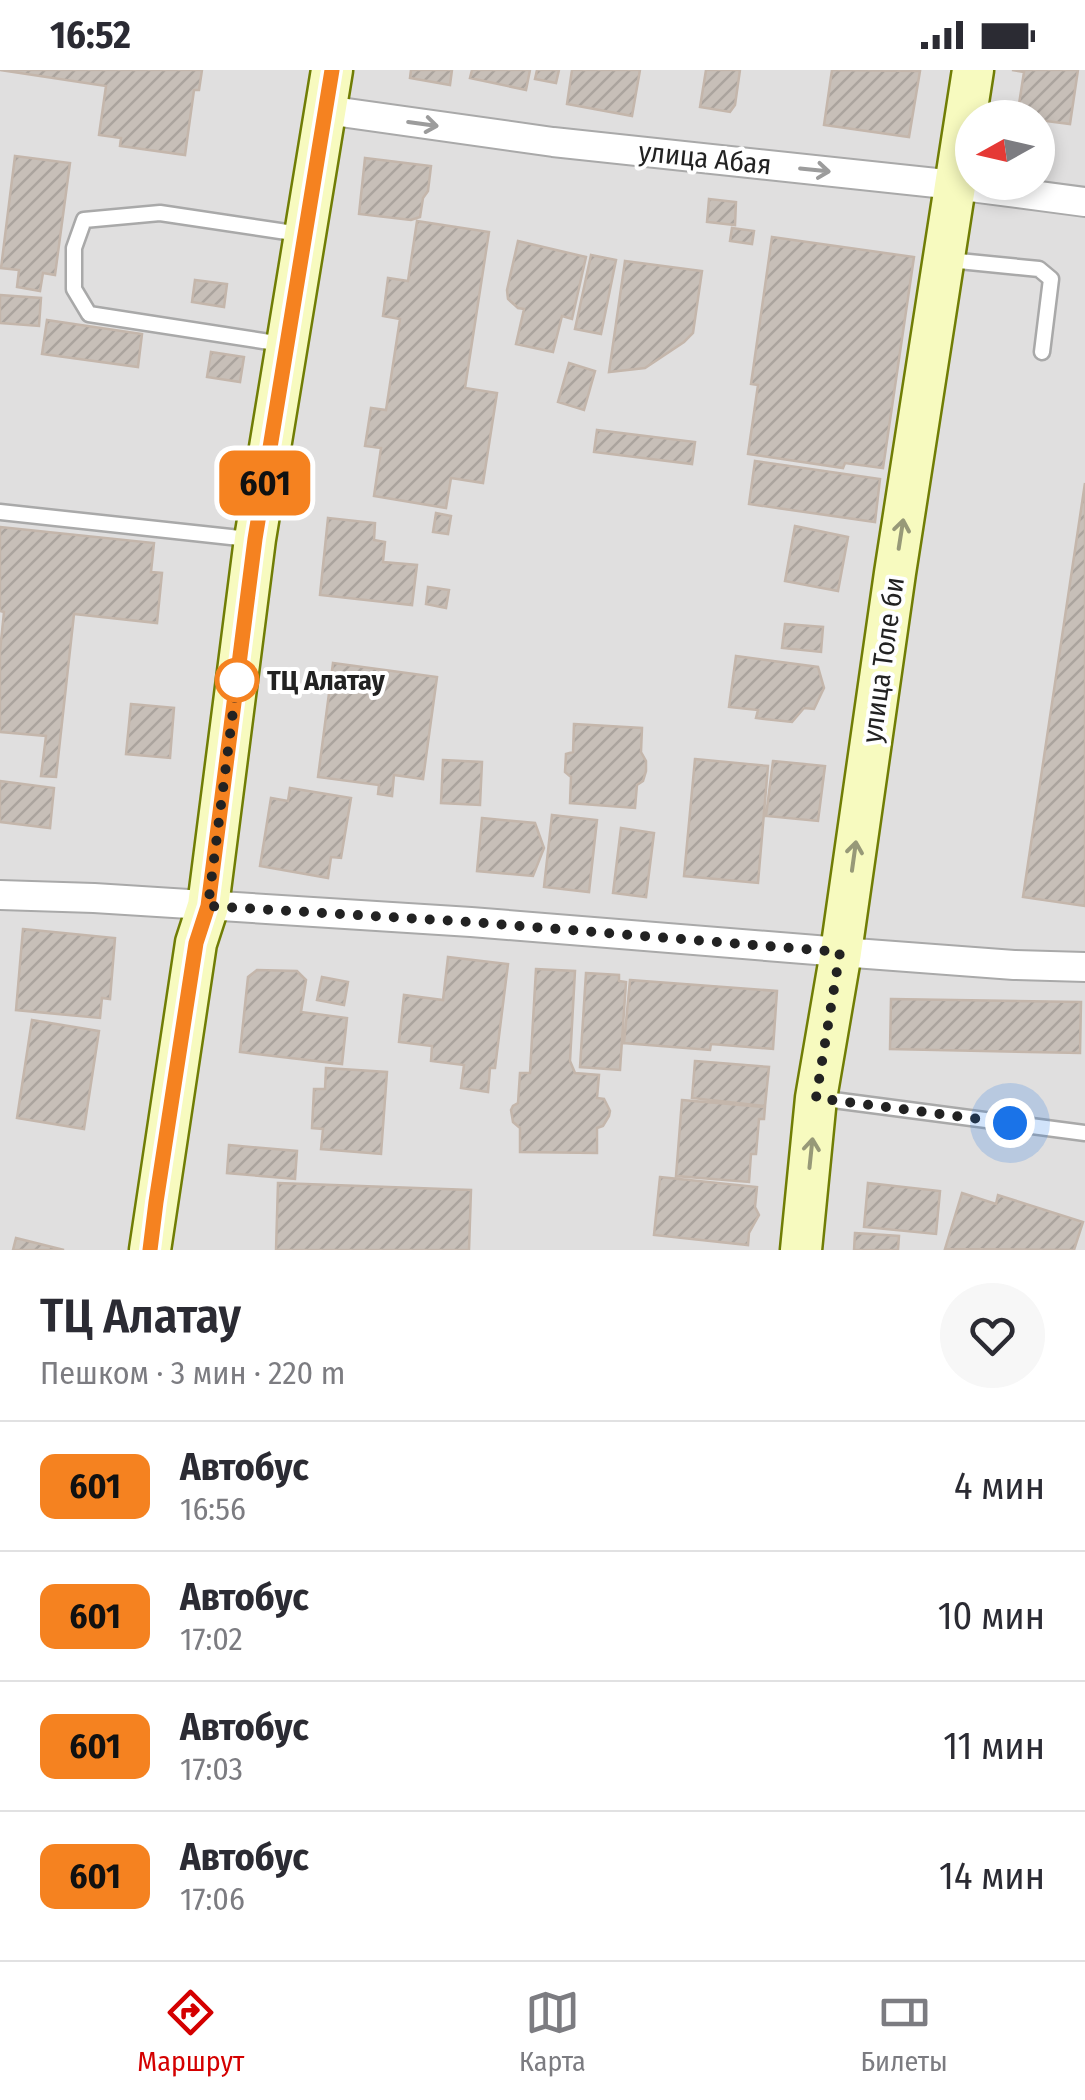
<!DOCTYPE html>
<html lang="ru">
<head>
<meta charset="utf-8">
<style>
  body { margin:0; font-family:"Fira Sans Condensed",sans-serif; background:#f7f7f7; color:#2b2b33; height:100vh; display:flex; flex-direction:column; font-size:38px; white-space:nowrap }
  * { box-sizing:border-box; margin:0 }
  p { font-size:32px; color:#7c7c81 }
  .icon { flex:none; width:55px; height:55px; fill:none; stroke:currentColor; stroke-width:2; stroke-linecap:round; stroke-linejoin:round }
  .map { position:relative; height:1180px; overflow:hidden }
  .details { display:flex; flex-direction:column; background:#fff; flex:1 }
  .details>* { flex:none }
  .badge { padding:0 20px; border-radius:15px; font-size:35px; line-height:65px }
  .needle { width:65px; rotate:262deg }
  .tools { position:absolute; left:955px; top:30px; display:grid; gap:20px }
  .tools a { display:grid; place-items:center; width:100px; height:100px; border-radius:50%; background:#fff; box-shadow:0 5px 15px #0003; font-size:50px }
  .you { position:absolute; width:50px; height:50px; margin:-25px; border:8px solid #fff; border-radius:50%; background:#1a73e8; box-shadow:0 0 0 15px #1a73e833 }
  .map>.badge { position:absolute; translate:-50% -50%; box-shadow:0 0 0 5px #fff }
  .round { display:grid; place-items:center; flex:none; width:105px; height:105px; border-radius:52px; background:#f7f7f7 }
  .overview { display:flex; align-items:center; justify-content:space-between; height:170px; padding:0 40px }
  h1 { font-size:48px; font-weight:600; line-height:75px }
  ul { padding:0; list-style:none }
  li { display:flex; align-items:center; gap:30px; height:130px; padding:0 40px; border-top:2px solid #e1e1e2 }
  li div { flex:1 }
  li b { display:block; font-size:38px }
  li em { font-style:normal }
  li .badge { min-width:110px; font-weight:700; text-align:center }
  .status { display:flex; justify-content:space-between; align-items:center; height:70px; padding:0 50px; background:#fff; direction:ltr }
  .status svg { height:28px; fill:currentColor }
  .tab-bar { display:flex; justify-content:space-around; align-items:center; height:140px; border-top:2px solid #e1e1e2; background:#fff; font-size:28px; color:#7c7c81 }
  .tab-bar a { display:grid; justify-items:center; gap:5px }
  .tab-bar .active { color:#d40000 }
  .map>svg:first-child { display:block }
  .residential { fill:#e0dfdf; fill-rule:evenodd }
  .building { fill:url(#building-hatch); stroke:#c4b6ab; stroke-width:2.5 }
  .lines { fill:none; stroke-linecap:round; stroke-linejoin:round }
  .lane-casing { stroke:#a9a9a9; stroke-width:19 }
  .street-casing { stroke:#a9a9a9; stroke-width:32 }
  .secondary-casing { stroke:#707d05; stroke-width:45 }
  .lane { stroke:#fff; stroke-width:14 }
  .street { stroke:#fff; stroke-width:28 }
  .secondary { stroke:#f7fabf; stroke-width:40 }
  .oneway { stroke:#9c9c9c }
  .oneway2 { stroke:#979978 }
  .line-casing { stroke:#fff; stroke-width:22 }
  .line { stroke:#f58220; stroke-width:15 }
  .walk { stroke:#222; stroke-width:10; stroke-dasharray:0 18 }
  .stop-dot { fill:#fff; stroke:#f58220; stroke-width:5 }
  .labels { text-anchor:middle; dominant-baseline:central; stroke-width:8; stroke-linejoin:round; paint-order:stroke }
  .street-label { font-size:28px; fill:#222; stroke:#fff }
  .stop-label { font-size:28px; font-weight:bold; fill:#222; stroke:#fff; text-anchor:start }
</style>
</head>
<body>
<div class="status"><b>16:52</b><svg viewBox="0 0 49 12"><path d="M0 12V9h3v3zM5 12V6h3v6zM10 12V3h3v9zM15 12V0h3v12zM26 1h20v11H26zM47 4h2v5h-2z"/></svg></div>
<div class="map">
<svg width="1085" height="1180" viewBox="0 0 1085 1180">
  <defs>
    <pattern id="building-hatch" width="6" height="6" patternUnits="userSpaceOnUse" patternTransform="scale(2.5)"><rect width="6" height="6" fill="#c7bfb8"/><path d="M-1 1l2-2M0 6l6-6M5 7l2-2" fill="none" stroke="#aba49e"/></pattern>
  </defs>
  <rect width="100%" height="100%" fill="#f2efe9"/>
  <path class="residential" d="M0,0H1085V1180H0ZM972,48H1038V112H972Z"/>
  <path class="building" d="M0,0H202L199,20H194L185,85L120,76L121,68L99,65L106,16Z
    M411,0H452L450,15L410,8Z
    M472,0H530L526,20L470,8Z
    M537,0H559L556,13L535,9Z
    M572,0H640L632,46L567,34Z
    M706,0H740L735,35L730,42L700,37Z
    M832,0L920,1L909,67L824,55Z
    M1012,0H1078L1070,54L1038,50V48L1017,47L1024,2Z
    M15,86L70,93L55,205L43,203L40,221L17,217L19,200L1,198Z
    M365,88L431,96L428,121L423,128L420,147L411,150L359,144Z
    M709,129L736,132L735,155L707,152Z
    M417,151L489,162L465,318L497,323L483,413L451,408L446,438L374,426L381,378L365,376L371,338L386,340L400,249L383,246L388,208L408,211Z
    M732,158L754,161L752,174L730,171Z
    M772,167L914,187L883,398L845,393L843,398L748,384L758,315L751,314Z
    M518,171L586,187L572,249L562,246L553,282L516,274L524,239L518,238L508,229L507,220Z
    M591,185L616,190L601,264L575,259Z
    M625,191L702,201L693,263L684,272L645,298L609,302Z
    M195,210L227,214L224,237L192,232Z
    M0,225L41,228L39,256L0,253Z
    M47,250L142,264L138,297L42,284Z
    M211,282L244,287L240,312L207,307Z
    M569,293L595,301L584,340L558,332Z
    M597,360L695,372L692,394L594,382Z
    M755,391L880,409L875,452L749,434Z
    M1085,413V836L1023,827Z
    M436,443L451,446L448,464L433,462Z
    M328,448L375,453L374,470L385,472L383,492L417,495L412,535L320,525Z
    M795,456L848,467L838,521L785,511Z
    M0,457L154,473L151,502L162,503L157,553L74,544L56,707L41,706L46,666L0,662V581L4,542L0,541Z
    M428,517L449,520L446,538L426,534Z
    M785,554L823,557L821,582L782,578Z
    M736,586L818,597L824,618L814,639L804,638L792,652L756,648L758,640L729,637Z
    M333,593L437,607L423,709L394,705L392,726L378,724L379,715L318,707Z
    M131,634L174,638L170,688L126,684Z
    M574,654L642,658L641,682L646,691V701L643,711L637,715L635,738L570,733L571,707L565,702L566,684L573,682Z
    M695,689L768,696L758,813L684,806Z
    M443,690L482,692L480,735L441,733Z
    M773,691L825,696L818,751L766,746Z
    M0,711L54,718L50,758L0,752Z
    M290,718L351,728L341,788L331,787L328,808L260,796L271,728L288,731Z
    M552,745L597,750L589,822L544,817Z
    M482,748L535,753L544,778L533,806L477,801Z
    M621,758L654,763L646,827L613,823Z
    M23,859L115,868L110,929L102,928L100,948L16,940Z
    M448,887L508,894L495,998H490L488,1022L461,1018L464,995L431,991L432,976L399,972L404,925L443,930Z
    M536,899L575,901L570,991L575,1003L599,1005L597,1028L604,1029L610,1041L609,1046L603,1056L597,1058V1083L520,1082V1058L513,1052L511,1040L513,1036L518,1033L520,1003H530Z
    M257,900L297,901L306,910L301,942L347,948L342,994L240,982L248,907Z
    M586,903L619,905V911L626,912L620,1000L580,997Z
    M322,907L348,912L344,935L317,930Z
    M630,910L777,921L773,979L711,974L710,980L624,973Z
    M891,929L1081,932L1080,983L890,979Z
    M32,950L99,961L84,1059L17,1048Z
    M695,991L769,997L765,1036L692,1028Z
    M326,998L387,1002L381,1084L321,1079L323,1059L312,1058L314,1019H325Z
    M682,1030L765,1037L764,1049H759L756,1084H751L749,1112L676,1106Z
    M229,1075L297,1081L295,1109L227,1103Z
    M660,1107L757,1117L755,1137L759,1145L749,1163L748,1175L654,1165Z
    M278,1113L471,1120L469,1180H276Z
    M868,1113L940,1121L936,1164L864,1157Z
    M962,1123L996,1134L998,1125L1083,1152L1074,1180L945,1179Z
    M855,1163L899,1166L898,1180H854Z
    M16,1168L64,1180H13Z"/>
  <g class="lines">
    <defs>
      <path id="lane" d="M949,190L1039,199L1051,209L1042,282
        M282,274L89,244L74,219V178L84,150L160,143L300,164
        M0,442L249,469
        M818,1028L1085,1063"/>
      <path id="street" d="M326,40L553,72L955,115L1085,132
        M0,825L94,828L471,852L841,882L1014,895L1085,897"/>
      <path id="secondary" d="M150,1180L196,873L208,836L255,469L332,0
        M801,1180L816,1028L841,882L895,503L973,0"/>
    </defs>
    <use href="#lane" class="lane-casing"/>
    <use href="#street" class="street-casing"/>
    <use href="#secondary" class="secondary-casing"/>
    <use href="#lane" class="lane"/>
    <use href="#street" class="street"/>
    <use href="#secondary" class="secondary"/>
  </g>
  <defs><path id="oneway-shaft" d="M-6 0H5M1.5-3L5.5 0L1.5 3" fill="none" stroke-width="1.6" stroke-linecap="round" stroke-linejoin="round" transform="scale(2.5)"/></defs>
  <g class="oneway">
    <use href="#oneway-shaft" transform="translate(423 54) rotate(8)"/>
    <use href="#oneway-shaft" transform="translate(815 100) rotate(6)"/>
  </g>
  <g class="oneway2">
    <use href="#oneway-shaft" transform="translate(901 464) rotate(-81)"/>
    <use href="#oneway-shaft" transform="translate(854 786) rotate(-82)"/>
    <use href="#oneway-shaft" transform="translate(811 1083) rotate(-84)"/>
  </g>
  <g class="lines">
    <defs>
      <path id="line" d="M150,1180L156,1132L196,873L208,836L255,469L332,0"/>
    </defs>
    <use href="#line" class="line-casing"/>
    <use href="#line" class="line"/>
    <path class="walk" d="M237,610L208,836L471,852L840,882L816,1028L1010,1053"/>
  </g>
  <circle class="stop-dot" cx="237" cy="610" r="20"/>
  <g class="labels">
    <g class="street-label">
      <text transform="translate(705 88) rotate(6)">улица Абая</text>
      <text transform="translate(883 590) rotate(-82)">улица Толе би</text>
    </g>
    <g class="stop-label">
      <text x="267" y="610">ТЦ Алатау</text>
    </g>
  </g>
</svg>
<div class="tools">
<a><svg class="needle" viewBox="-14 -14 28 28"><path d="M0-13l5 13h-10z" fill="#e53935"/><path d="M0 13l5-13h-10z" fill="#7c7c81"/></svg></a>
</div>
<div class="you" style="left:1010px;top:1053px"></div>
<b class="badge" style="left:265px;top:413px;background:#f58220;color:#111">601</b>
</div>
<section class="details">
<div class="overview"><div><h1>ТЦ Алатау</h1><p>Пешком · 3 мин · 220 m</p></div><a class="round"><svg class="icon" aria-label="heart" viewBox="0 0 24 24"><path d="M12 20l-8-8c-3-5 5-10 8-4 3-6 11-1 8 4z"/></svg></a></div>
<ul>
<li><span class="badge" style="background:#f58220;color:#111">601</span><div><b>Автобус</b><p>16:56</p></div><em>4 мин</em></li>
<li><span class="badge" style="background:#f58220;color:#111">601</span><div><b>Автобус</b><p>17:02</p></div><em>10 мин</em></li>
<li><span class="badge" style="background:#f58220;color:#111">601</span><div><b>Автобус</b><p>17:03</p></div><em>11 мин</em></li>
<li><span class="badge" style="background:#f58220;color:#111">601</span><div><b>Автобус</b><p>17:06</p></div><em>14 мин</em></li>
</ul>
</section>
<nav class="tab-bar">
<a class="active"><svg class="icon" aria-label="directions" viewBox="0 0 24 24"><path d="M12 3l9 9-9 9-9-9zM9 14v-3h6M13 9l2 2-2 2"/></svg>Маршрут</a>
<a><svg class="icon" aria-label="map" viewBox="0 0 24 24"><path d="M3 6l6-2 6 2 6-2v14l-6 2-6-2-6 2zM9 4v14M15 6v14"/></svg>Карта</a>
<a><svg class="icon" aria-label="tickets" viewBox="0 0 24 24"><path d="M3 7h18v10H3zM15 7v10"/></svg>Билеты</a>
</nav>
</body>
</html>
